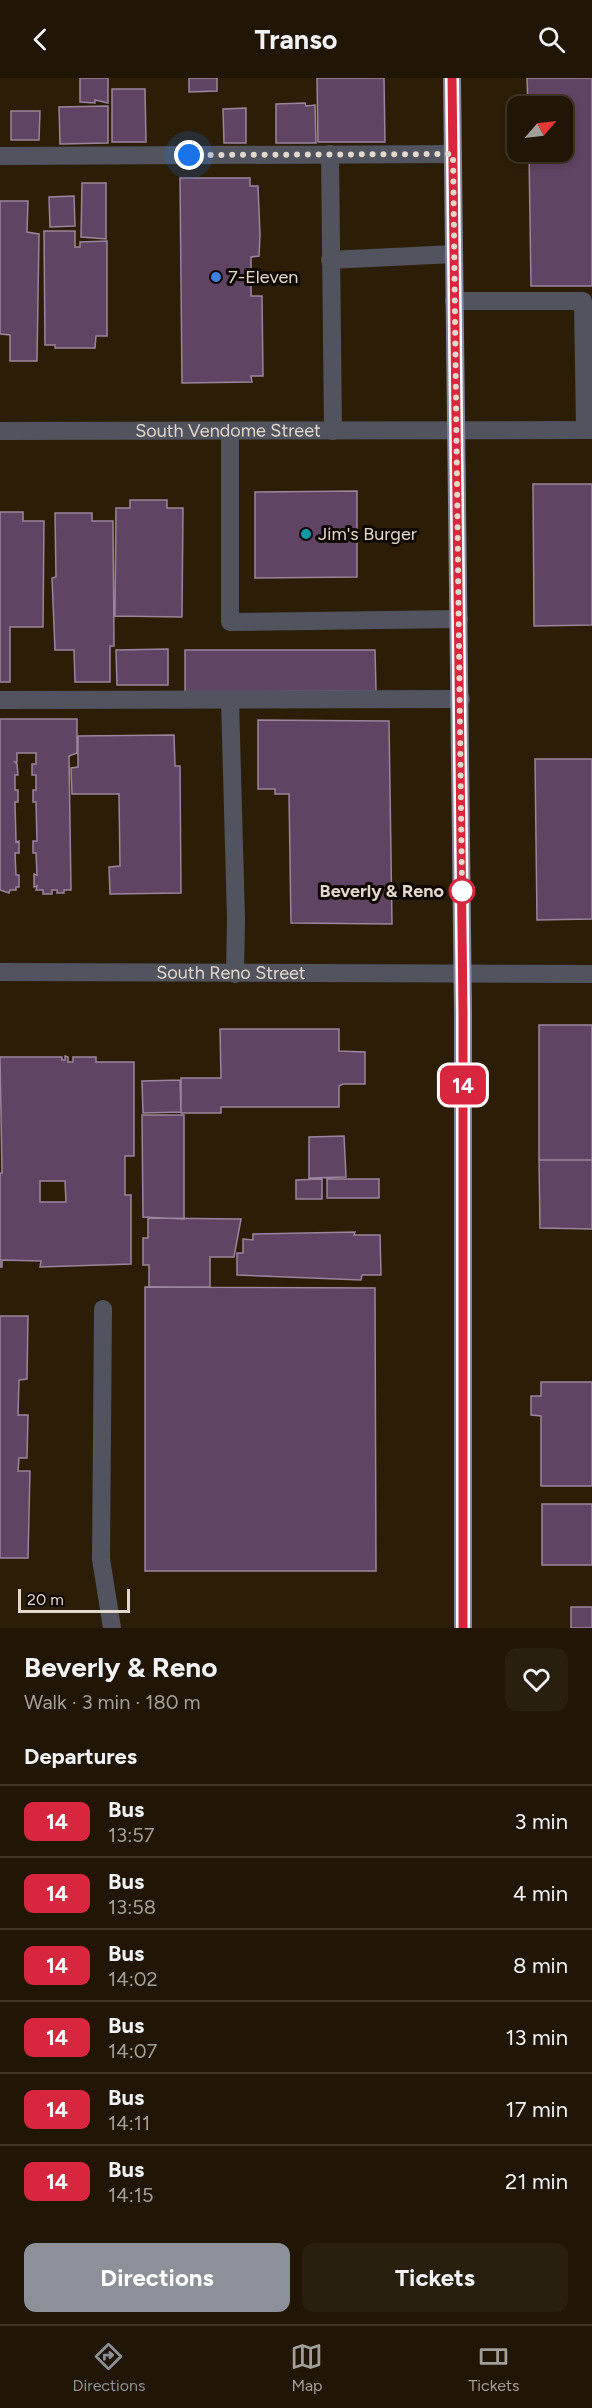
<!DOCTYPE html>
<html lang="en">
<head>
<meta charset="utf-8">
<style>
  body { margin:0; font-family:Figtree,sans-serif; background:#291f0f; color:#f1f3f6; height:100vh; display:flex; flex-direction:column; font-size:22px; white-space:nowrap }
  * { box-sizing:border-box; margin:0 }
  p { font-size:20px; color:#a29f9a }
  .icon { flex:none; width:33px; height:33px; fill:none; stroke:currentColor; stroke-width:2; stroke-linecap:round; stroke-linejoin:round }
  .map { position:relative; height:1550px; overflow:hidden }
  .side { display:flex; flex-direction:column; background:#211605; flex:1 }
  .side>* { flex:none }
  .badge { padding:0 12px; border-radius:9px; font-size:21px; line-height:39px }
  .needle { width:39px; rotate:62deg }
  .controls { position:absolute; left:507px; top:18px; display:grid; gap:12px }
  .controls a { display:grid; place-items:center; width:66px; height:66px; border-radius:12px; background:#211605; box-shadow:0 3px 9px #0003,0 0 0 2px #3e3527; font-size:30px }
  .scale { position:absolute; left:18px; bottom:15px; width:112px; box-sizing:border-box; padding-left:6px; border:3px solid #e3d8cc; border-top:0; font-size:16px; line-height:21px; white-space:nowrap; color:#e3d8cc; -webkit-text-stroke:4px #0f0802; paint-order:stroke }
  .you { position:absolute; width:30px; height:30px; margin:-15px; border:4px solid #fff; border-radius:50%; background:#1a73e8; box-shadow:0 0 0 9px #1a73e833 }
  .map>.badge { position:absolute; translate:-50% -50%; box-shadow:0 0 0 3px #fff }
  h2 { padding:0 24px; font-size:22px; line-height:54px }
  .round { display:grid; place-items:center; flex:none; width:63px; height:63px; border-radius:12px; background:#291f0f }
  .head { display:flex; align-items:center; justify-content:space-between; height:102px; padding:0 24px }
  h1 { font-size:28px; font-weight:700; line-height:45px }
  .primary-button { display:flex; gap:12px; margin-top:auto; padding:12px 24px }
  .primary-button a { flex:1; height:69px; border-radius:12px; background:#8c9099; color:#fff; font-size:24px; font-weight:700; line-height:69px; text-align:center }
  .primary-button a+a { background:#291f0f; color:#f1f3f6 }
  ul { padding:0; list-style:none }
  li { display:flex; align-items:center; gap:18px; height:72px; padding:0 24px; border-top:2px solid #3e3527 }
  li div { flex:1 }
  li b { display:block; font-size:22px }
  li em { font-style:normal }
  li .badge { min-width:66px; font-weight:700; text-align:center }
  header { display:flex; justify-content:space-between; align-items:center; height:78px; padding:0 24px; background:#211605; font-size:27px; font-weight:700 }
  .tabs { display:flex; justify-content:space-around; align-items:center; height:84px; border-top:2px solid #3e3527; background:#211605; font-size:16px; color:#a29f9a }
  .tabs a { display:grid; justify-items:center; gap:3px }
  .tabs .on { color:#8c9099 }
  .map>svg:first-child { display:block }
  .building { fill:#604463; stroke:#9a859c; stroke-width:1.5; fill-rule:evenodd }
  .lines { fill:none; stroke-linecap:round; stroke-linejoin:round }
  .minor { stroke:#51535e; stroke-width:18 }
  .major { stroke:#82859c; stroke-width:18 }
  .line-casing { stroke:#fff; stroke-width:14 }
  .line { stroke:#d7263d; stroke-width:9 }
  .walk { stroke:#e3d8cc; stroke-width:6; stroke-dasharray:0 10.8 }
  .shop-dot { fill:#3f7fe0; stroke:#0f0802; stroke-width:2 }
  .culture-dot { fill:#0f9aa8; stroke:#0f0802; stroke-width:2 }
  .stop-dot { fill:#fff; stroke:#d7263d; stroke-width:3 }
  .labels { text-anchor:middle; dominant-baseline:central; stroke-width:6; stroke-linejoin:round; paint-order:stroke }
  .poi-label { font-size:18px; fill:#e3d8cc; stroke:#0f0802; text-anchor:start }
  .street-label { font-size:18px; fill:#e3d8cc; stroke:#0f0802 }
  .stop-label { font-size:18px; font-weight:bold; fill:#e3d8cc; stroke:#0f0802; text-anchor:end }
</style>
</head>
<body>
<header><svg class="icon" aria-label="back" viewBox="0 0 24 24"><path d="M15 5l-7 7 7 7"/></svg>Transo<svg class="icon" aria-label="search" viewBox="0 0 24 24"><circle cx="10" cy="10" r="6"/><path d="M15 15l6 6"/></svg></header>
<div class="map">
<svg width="592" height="1550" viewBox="0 0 592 1550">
  <rect width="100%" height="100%" fill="#2c1d07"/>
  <path class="building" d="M80,0H108V25L95,22V25L80,24Z
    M189,0H217V13L189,14Z
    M317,0H384L385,64H318Z
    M527,0H592V208H531L529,74H562V28H528Z
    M112,11H145L146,64H112Z
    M305,25L306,28L315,27L316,65H276V26Z
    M108,28V65L60,66L59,29Z
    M246,30V65H224L223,31Z
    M11,33H40L39,62H11Z
    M180,100H250V108H258L260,157L259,178L251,179V218H262L263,298H251L252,304L182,305Z
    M82,105H106V161L81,159Z
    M74,118L75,148L50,149L49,119Z
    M0,123H28L27,154L39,156L37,283H10V257L0,256Z
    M44,153H75V169H80V164L107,163V258H96L95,270H55V267H45Z
    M533,406H592V547L534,548Z
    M357,413V499L255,500V414Z
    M130,422H167V430H183L182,539L115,538L116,430H130Z
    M0,434H23V443H44L43,549H10V604H0Z
    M55,435H92V443H113L114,568H110V604H75L74,572H55L52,500L56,499Z
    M168,571V607H117L116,572Z
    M185,572H375L376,613L185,614Z
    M0,641H77V675L69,678L71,812H64V815H57V812H52V816H43V812H36L37,808L34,809V796L37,797L36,775H33V763H37L36,724H33V712H36V697H32V686H36V675H17V684H15L17,686L18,697H15V712H18V724H15L16,764L19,763V775H15L16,797H19V809H16V812H10L9,815L0,812Z
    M258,642L389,643L392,846L291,845L289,716H275V711H258Z
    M174,657L175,688H180L181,815L110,816L109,789L120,788L119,716H72L71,690L78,689V658Z
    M535,681H592V841L537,842Z
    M539,947H592V1082H539Z
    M220,951H339V973L365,974V1006H343L339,1008V1029H221V1035H181V1000H221Z
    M65,978L68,979V984H73V979H96V984H134V1078H125V1117H131V1186L40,1189L41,1183L2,1182V1189H0V1095H2L0,979H62V982H65ZM40,1103H65L66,1124H40Z
    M180,1002L181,1034L143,1035L142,1003Z
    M142,1037H184V1141L143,1139Z
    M344,1058L346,1099L309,1100V1059Z
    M539,1082H592V1151L540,1150Z
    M322,1101V1121H296V1102Z
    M327,1101H379V1120H327Z
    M148,1140L241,1141L234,1179H210V1209H149V1187H143V1160H148Z
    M355,1154L354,1157H380L381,1197H362L361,1202L237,1197V1175H243V1161L253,1162V1156Z
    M145,1209L375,1210L376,1493H145Z
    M0,1238H28L27,1301L19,1302L18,1337H28L27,1380H19L18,1393H30L28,1480H0Z
    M541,1304H592V1408H541V1338L531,1337V1318H541Z
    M542,1426H592V1487H542Z
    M571,1529H592V1550H571Z"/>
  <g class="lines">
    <g class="minor">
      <path d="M330,76L333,353"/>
      <path d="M0,78L453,76"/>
      <path d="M330,182L454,176"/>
      <path d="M454,223H583L585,352"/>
      <path id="s1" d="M0,353L592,352"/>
      <path d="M230,353V544L459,541"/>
      <path d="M0,622L461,621"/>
      <path d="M230,622L236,841L235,896"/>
      <path id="s2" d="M0,894L592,896"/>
      <path d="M103,1231L101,1481L112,1550"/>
    </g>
    <path class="major" d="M452,0L463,936V1550"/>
  </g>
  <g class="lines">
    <defs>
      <path id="line" d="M452,0L463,936V1550"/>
    </defs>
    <use href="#line" class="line-casing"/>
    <use href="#line" class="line"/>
    <path class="walk" d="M189,77L453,76L462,813"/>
  </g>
  <circle class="shop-dot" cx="216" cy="199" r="6"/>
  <circle class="culture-dot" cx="306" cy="456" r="6"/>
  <circle class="stop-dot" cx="462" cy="813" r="12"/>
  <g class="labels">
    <g class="poi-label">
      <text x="228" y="199">7-Eleven</text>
      <text x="318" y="456">Jim's Burger</text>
    </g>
    <g class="street-label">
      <text stroke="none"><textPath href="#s1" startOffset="228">South Vendome Street</textPath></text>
      <text stroke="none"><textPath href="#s2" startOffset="231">South Reno Street</textPath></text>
    </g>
    <g class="stop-label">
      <text x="444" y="813">Beverly &amp; Reno</text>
    </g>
  </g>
</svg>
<div class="controls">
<a><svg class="needle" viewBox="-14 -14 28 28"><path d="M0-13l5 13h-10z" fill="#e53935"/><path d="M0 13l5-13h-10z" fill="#a29f9a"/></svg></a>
</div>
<div class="scale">20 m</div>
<div class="you" style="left:189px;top:77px"></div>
<b class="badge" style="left:463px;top:1007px;background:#d7263d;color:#fff">14</b>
</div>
<section class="side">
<div class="head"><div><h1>Beverly &amp; Reno</h1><p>Walk · 3 min · 180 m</p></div><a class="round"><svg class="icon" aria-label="heart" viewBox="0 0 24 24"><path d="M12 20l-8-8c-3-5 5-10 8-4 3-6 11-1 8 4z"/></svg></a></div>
<h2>Departures</h2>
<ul>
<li><span class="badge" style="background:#d7263d;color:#fff">14</span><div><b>Bus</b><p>13:57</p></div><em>3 min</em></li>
<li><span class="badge" style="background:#d7263d;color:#fff">14</span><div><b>Bus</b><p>13:58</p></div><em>4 min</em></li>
<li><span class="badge" style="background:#d7263d;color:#fff">14</span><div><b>Bus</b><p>14:02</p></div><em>8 min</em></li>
<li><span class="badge" style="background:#d7263d;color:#fff">14</span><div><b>Bus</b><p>14:07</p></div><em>13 min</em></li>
<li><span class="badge" style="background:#d7263d;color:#fff">14</span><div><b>Bus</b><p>14:11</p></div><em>17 min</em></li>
<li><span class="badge" style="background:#d7263d;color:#fff">14</span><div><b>Bus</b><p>14:15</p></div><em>21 min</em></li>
</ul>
<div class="primary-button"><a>Directions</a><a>Tickets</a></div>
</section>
<nav class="tabs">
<a class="on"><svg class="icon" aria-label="directions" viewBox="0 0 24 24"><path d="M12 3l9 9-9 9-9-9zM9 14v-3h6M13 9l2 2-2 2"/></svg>Directions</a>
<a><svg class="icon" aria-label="map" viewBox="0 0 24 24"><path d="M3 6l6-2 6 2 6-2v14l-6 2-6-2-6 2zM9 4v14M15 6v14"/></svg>Map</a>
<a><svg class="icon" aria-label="tickets" viewBox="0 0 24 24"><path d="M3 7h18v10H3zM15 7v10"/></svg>Tickets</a>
</nav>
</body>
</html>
